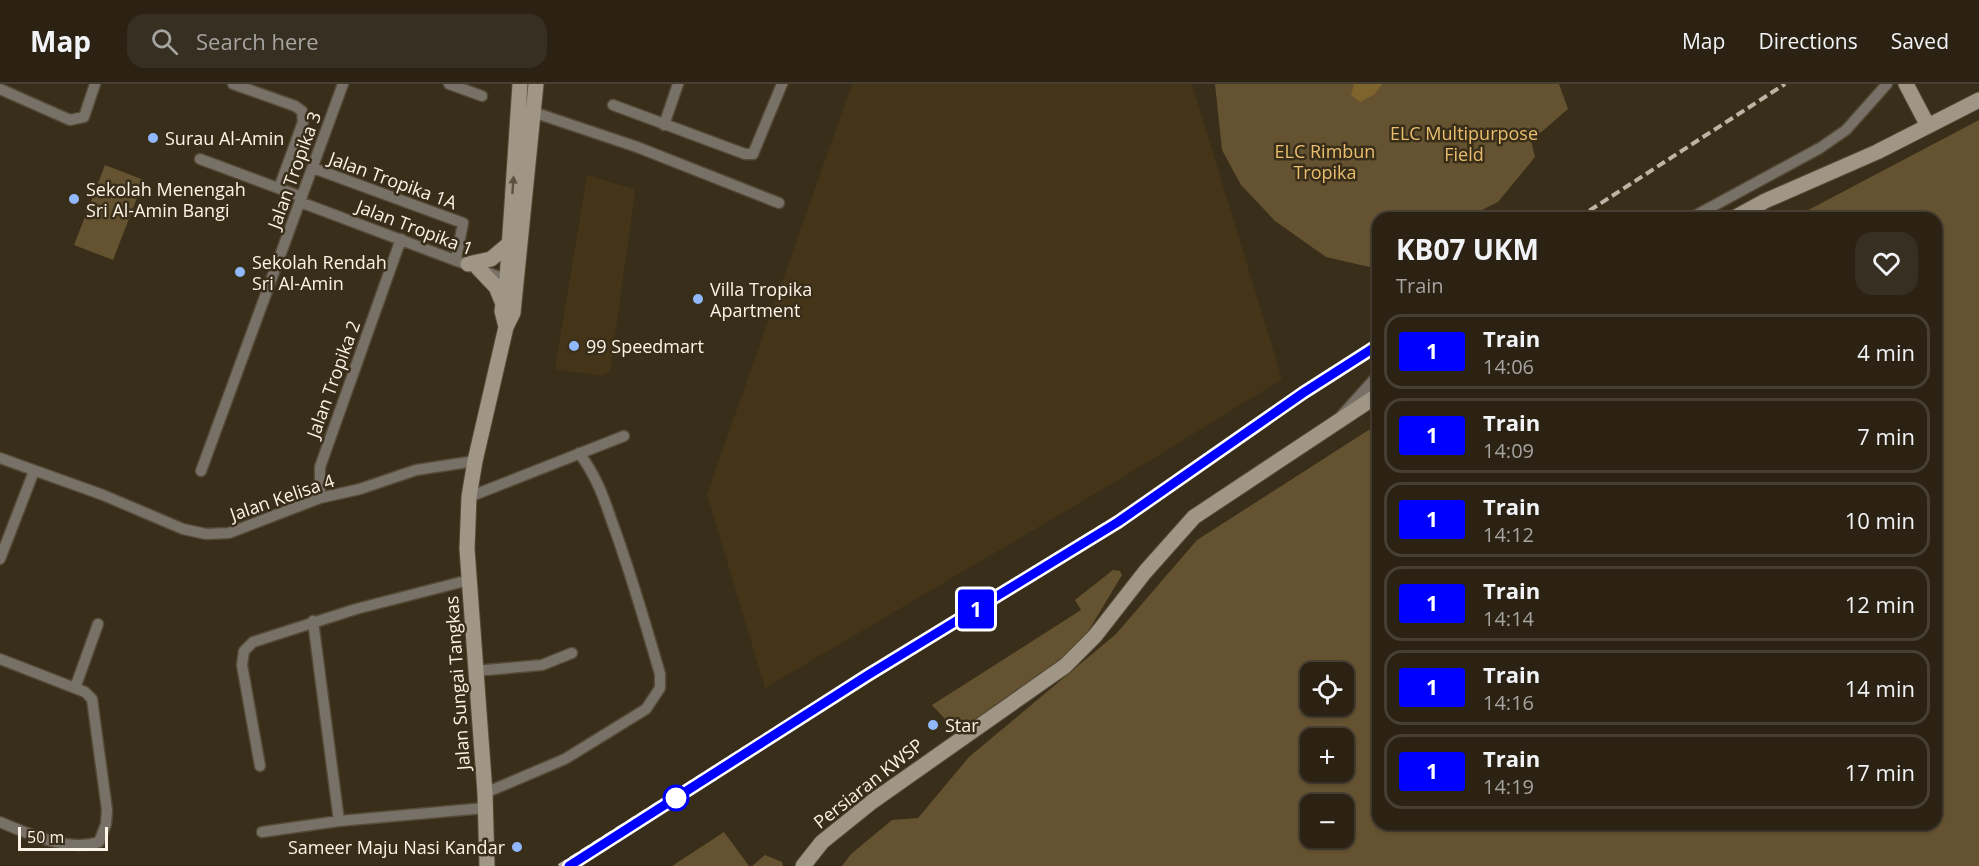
<!DOCTYPE html>
<html lang="en">
<head>
<meta charset="utf-8">
<style>
  body { margin:0; font-family:"Open Sans",sans-serif; background:#372f21; color:#f1f3f6; height:100vh; display:flex; flex-direction:column; font-size:22px; white-space:nowrap }
  * { box-sizing:border-box; margin:0 }
  p { font-size:20px; color:#a6a4a0 }
  .icon { flex:none; width:33px; height:33px; fill:none; stroke:currentColor; stroke-width:2; stroke-linecap:round; stroke-linejoin:round }
  .map { position:relative; flex:1; overflow:hidden }
  .details { position:absolute; left:1372px; top:128px; width:570px; height:618px; display:flex; flex-direction:column; background:#2b2213; border-radius:18px; box-shadow:0 2px 4px #0004,0 0 0 2px #473f33 }
  .details>* { flex:none }
  .badge { padding:0 12px; border-radius:4px; font-size:21px; line-height:39px }
  .tools { position:absolute; left:1300px; top:578px; display:grid; gap:12px }
  .tools a { display:grid; place-items:center; width:54px; height:54px; border-radius:12px; background:#2b2213; box-shadow:0 2px 4px #0004,0 0 0 2px #473f33; font-size:30px }
  .scale { position:absolute; left:18px; bottom:15px; width:90px; box-sizing:border-box; padding-left:6px; border:3px solid #fbf4e7; border-top:0; font-size:16px; line-height:21px; white-space:nowrap; color:#fbf4e7; -webkit-text-stroke:4px #392e19; paint-order:stroke }
  .map>.badge { position:absolute; translate:-50% -50%; box-shadow:0 0 0 3px #fff }
  .round { display:grid; place-items:center; flex:none; width:63px; height:63px; border-radius:18px; background:#372f21 }
  .head { display:flex; align-items:center; justify-content:space-between; height:102px; padding:0 24px }
  h1 { font-size:28px; font-weight:700; line-height:45px }
  ul { padding:0; list-style:none }
  li { display:flex; align-items:center; gap:18px; height:75px; margin:0 12px 9px; padding:0 12px; border:3px solid #473f33; border-radius:18px }
  li div { flex:1 }
  li b { display:block; font-size:22px }
  li em { font-style:normal }
  li .badge { min-width:66px; font-weight:700; text-align:center }
  header { display:flex; align-items:center; gap:36px; box-sizing:border-box; height:84px; padding:0 30px; background:#2b2213; border-bottom:2px solid #473f33 }
  header strong { font-size:28px }
  nav { display:flex; gap:33px; margin-inline-start:auto; font-size:21px }
  .search { width:420px; height:54px; background:#372f21; display:flex; align-items:center; gap:15px; box-sizing:border-box; padding:0 21px; border-radius:18px; color:#a6a4a0; font-size:22px }
  .map>svg:first-child { display:block }
  .built { fill:#443519 }
  .green { fill:#645231; fill-rule:evenodd }
  .water { fill:#80642d }
  .lines { fill:none; stroke-linecap:round; stroke-linejoin:round }
  .street-casing { stroke:#544a36; stroke-width:13 }
  .secondary-casing { stroke:#544a36; stroke-width:17 }
  .street { stroke:#777167; stroke-width:10 }
  .secondary { stroke:#9f9686; stroke-width:15 }
  .rail { stroke:#bcb4a4; stroke-width:4; stroke-dasharray:9 4.5; stroke-linecap:butt }
  .oneway { fill:#5d523f }
  .line-casing { stroke:#fff; stroke-width:14 }
  .line { stroke:#00f; stroke-width:9 }
  .poi-dot { fill:#91b8fd; stroke:#392e19; stroke-width:2 }
  .stop-dot { fill:#fff; stroke:#00f; stroke-width:3 }
  .labels { text-anchor:middle; dominant-baseline:central; stroke-width:5; stroke-linejoin:round; paint-order:stroke }
  .park-label { font-size:18px; fill:#eabe6e; stroke:#392e19 }
  .poi-label { font-size:18px; fill:#fbf4e7; stroke:#392e19; text-anchor:start }
  .street-label { font-size:18px; fill:#fbf4e7; stroke:#392e19 }
</style>
</head>
<body>
<header>
<strong>Map</strong>
<div class="search"><svg class="icon" aria-label="search" viewBox="0 0 24 24"><circle cx="10" cy="10" r="6"/><path d="M15 15l6 6"/></svg>Search here</div>
<nav><a>Map</a><a>Directions</a><a>Saved</a></nav>
</header>
<div class="map">
<svg width="1979" height="782" viewBox="0 0 1979 782">
  <rect width="100%" height="100%" fill="#392e19"/>
  <path class="built" d="M852,0H1192L1282,295L1120,395L765,604L707,410Z
    M587,91L634,105L635,109L610,287L601,292L555,285Z"/>
  <path class="green" d="M1215,0H1559L1568,25L1531,57L1535,73L1498,118L1468,133L1378,134V185L1326,173L1275,137L1241,101L1222,66Z
    M1979,36V782H842L851,770L892,736L918,734L969,673L1116,550L1197,456L1378,340V740H1936V134L1795,133ZM1311,588H1344V621H1311ZM1311,654H1344V687H1311ZM1311,720H1344V753H1311Z
    M105,81L144,96L113,176L74,161Z
    M1113,486L1120,487L1122,491L1080,561L957,648L932,621L1081,526L1075,516Z
    M724,748L749,782H672Z
    M765,771L782,778L783,782H752Z"/>
  <path class="water" d="M1354,0H1382L1375,10L1360,18L1351,11Z"/>
  <g class="lines">
    <defs>
      <path id="street" d="M233,0L295,22L302,27L303,38L279,104
        M449,0L482,12
        M0,5L70,36L84,33L95,0
        M613,21L745,70H753L782,0
        M527,26L637,63L779,119
        M664,41L678,0
        M200,75L302,113
        M313,84L463,139L456,175
        M300,118L513,198
        M1691,134L1820,64L1846,46L1887,0
        M1342,331L1378,291
        M0,374L103,411L183,445L206,450L229,449L320,414L360,405L416,386L475,377
        M201,387L343,0
        M469,413L624,352
        M320,414V383L401,155
        M0,475L34,387
        M313,537L339,737
        M0,575L85,608L92,615L107,726L106,740L99,758C69,768 28,750 0,738
        M475,587L542,581L572,569
        M75,604L98,540
        M260,682L242,581L244,567L253,558L356,525L469,496
        M485,709L565,675L646,625L660,604V590C645,538 630,486 611,435C603,411 595,390 579,369
        M262,748L339,737L485,724"/>
      <path id="secondary" d="M1906,0L1928,42
        M1734,134L1765,117L1877,68L1979,16
        M468,180L491,175L510,159
        M478,184L496,203L503,220
        M506,243L502,227L507,195L520,0
        M487,782L485,709L467,465L469,413L475,377L506,243L513,229L536,0
        M803,782L822,758L873,717L1065,582L1095,552L1145,488L1194,433L1378,311"/>
    </defs>
    <use href="#street" class="street-casing"/>
    <use href="#secondary" class="secondary-casing"/>
    <use href="#street" class="street"/>
    <use href="#secondary" class="secondary"/>
    <path class="rail" d="M1578,134L1785,0
      M559,782L803,627L1115,434L1378,257"/>
  </g>
  <defs><path id="oneway-solid" d="M-6-.8H1V-3.2L6.5 0L1 3.2V.8H-6Z" transform="scale(1.5)"/></defs>
  <use class="oneway" href="#oneway-solid" transform="translate(513 101) rotate(-86)"/>
  <g class="lines">
    <defs>
      <path id="line" d="M569,782L868,591L1118,438L1303,309L1378,261"/>
    </defs>
    <use href="#line" class="line-casing"/>
    <use href="#line" class="line"/>
  </g>
  <g class="poi-dot">
    <circle cx="153" cy="54" r="6"/>
    <circle cx="74" cy="115" r="6"/>
    <circle cx="240" cy="188" r="6"/>
    <circle cx="698" cy="215" r="6"/>
    <circle cx="574" cy="262" r="6"/>
    <circle cx="933" cy="641" r="6"/>
    <circle cx="517" cy="763" r="6"/>
  </g>
  <circle class="stop-dot" cx="676" cy="714" r="12"/>
  <g class="labels">
    <g class="park-label">
      <text x="1464" y="49">ELC Multipurpose<tspan x="1464" dy="21">Field</tspan></text>
      <text x="1325" y="67">ELC Rimbun<tspan x="1325" dy="21">Tropika</tspan></text>
    </g>
    <g class="poi-label">
      <text x="165" y="54">Surau Al-Amin</text>
      <text x="86" y="105">Sekolah Menengah<tspan x="86" dy="21">Sri Al-Amin Bangi</tspan></text>
      <text x="252" y="178">Sekolah Rendah<tspan x="252" dy="21">Sri Al-Amin</tspan></text>
      <text x="710" y="205">Villa Tropika<tspan x="710" dy="21">Apartment</tspan></text>
      <text x="586" y="262">99 Speedmart</text>
      <text x="945" y="641">Star</text>
      <text x="505" y="763" text-anchor="end">Sameer Maju Nasi Kandar</text>
    </g>
    <g class="street-label">
      <text transform="translate(294 86) rotate(-70)">Jalan Tropika 3</text>
      <text transform="translate(393 96) rotate(20)">Jalan Tropika 1A</text>
      <text transform="translate(415 143) rotate(21)">Jalan Tropika 1</text>
      <text transform="translate(333 295) rotate(-70)">Jalan Tropika 2</text>
      <text transform="translate(282 413) rotate(-19)">Jalan Kelisa 4</text>
      <text transform="translate(457 599) rotate(-94)">Jalan Sungai Tangkas</text>
      <text transform="translate(868 699) rotate(-38)">Persiaran KWSP</text>
    </g>
  </g>
</svg>
<div class="tools">
<a><svg class="icon" aria-label="locate" viewBox="0 0 24 24"><circle cx="12" cy="12" r="6"/><path d="M12 2v4M12 18v4M2 12h4M18 12h4"/></svg></a>
<a>+</a>
<a>−</a>
</div>
<div class="scale">50 m</div>
<b class="badge" style="left:976px;top:525px;background:#00f;color:#fff">1</b>
<section class="details">
<div class="head"><div><h1>KB07 UKM</h1><p>Train</p></div><a class="round"><svg class="icon" aria-label="heart" viewBox="0 0 24 24"><path d="M12 20l-8-8c-3-5 5-10 8-4 3-6 11-1 8 4z"/></svg></a></div>
<ul>
<li><span class="badge" style="background:#00f;color:#fff">1</span><div><b>Train</b><p>14:06</p></div><em>4 min</em></li>
<li><span class="badge" style="background:#00f;color:#fff">1</span><div><b>Train</b><p>14:09</p></div><em>7 min</em></li>
<li><span class="badge" style="background:#00f;color:#fff">1</span><div><b>Train</b><p>14:12</p></div><em>10 min</em></li>
<li><span class="badge" style="background:#00f;color:#fff">1</span><div><b>Train</b><p>14:14</p></div><em>12 min</em></li>
<li><span class="badge" style="background:#00f;color:#fff">1</span><div><b>Train</b><p>14:16</p></div><em>14 min</em></li>
<li><span class="badge" style="background:#00f;color:#fff">1</span><div><b>Train</b><p>14:19</p></div><em>17 min</em></li>
</ul>
</section>
</div>
</body>
</html>
